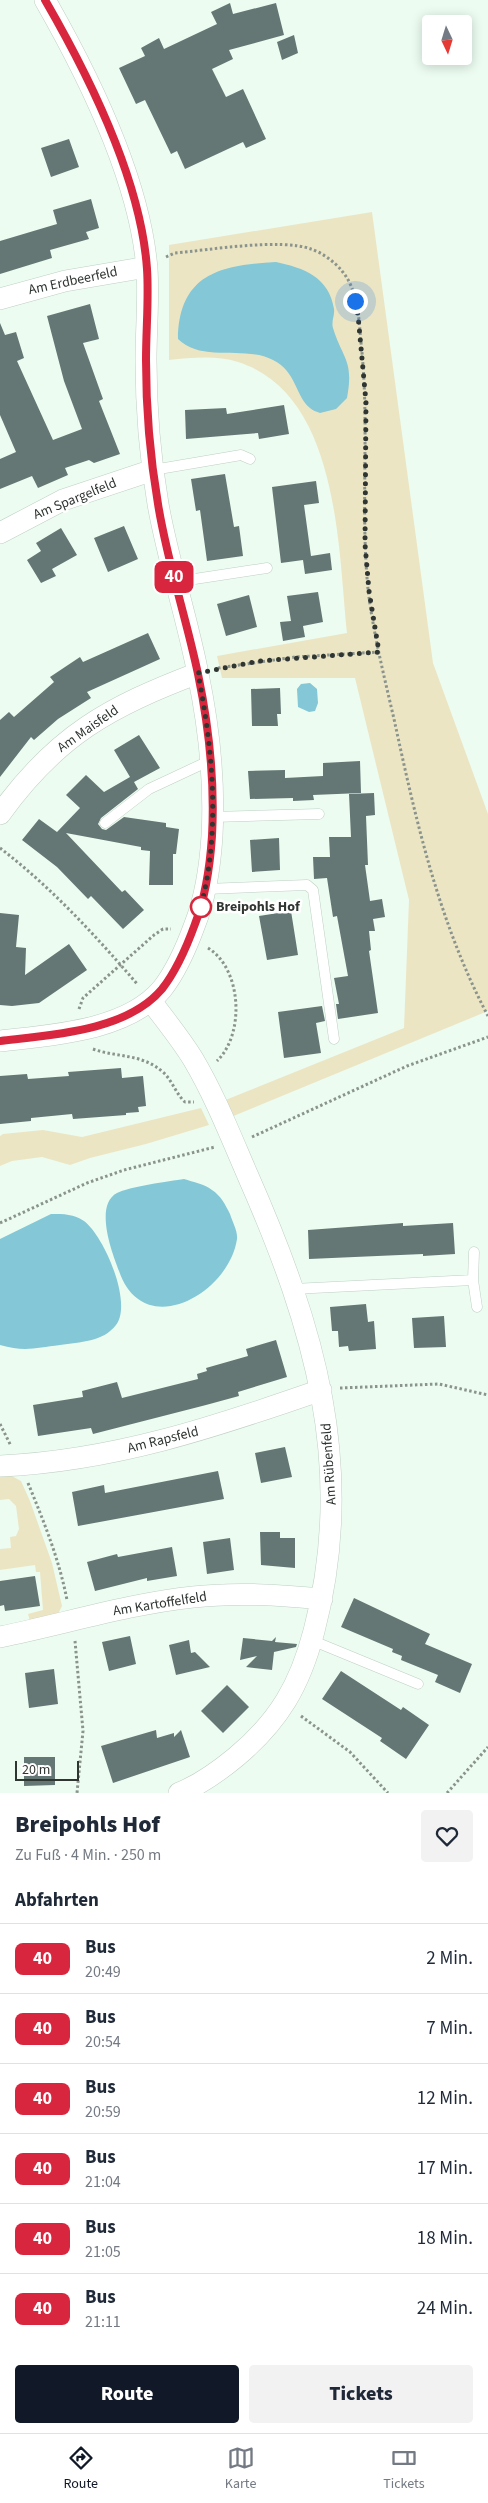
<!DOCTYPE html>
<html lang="de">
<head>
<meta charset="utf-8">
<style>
  body { margin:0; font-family:"Source Sans 3",sans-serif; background:#f2f2f3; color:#1f2937; height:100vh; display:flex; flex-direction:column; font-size:19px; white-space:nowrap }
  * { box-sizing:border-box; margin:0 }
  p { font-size:16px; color:#747a83 }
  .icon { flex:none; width:28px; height:28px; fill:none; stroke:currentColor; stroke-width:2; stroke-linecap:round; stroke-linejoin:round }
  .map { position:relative; height:1793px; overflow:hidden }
  .sheet { display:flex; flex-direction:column; background:#fff; flex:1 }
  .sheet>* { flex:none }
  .badge { padding:0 10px; border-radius:8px; font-size:18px; line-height:32px }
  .needle { width:32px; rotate:176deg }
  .buttons { position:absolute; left:422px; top:15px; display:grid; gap:10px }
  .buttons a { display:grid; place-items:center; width:50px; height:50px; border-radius:5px; background:#fff; box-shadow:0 2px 12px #0003; font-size:25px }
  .scale { position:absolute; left:15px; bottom:12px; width:64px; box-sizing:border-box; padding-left:5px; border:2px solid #2f3531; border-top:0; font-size:14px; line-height:18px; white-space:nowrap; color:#2f3531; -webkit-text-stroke:4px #fff; paint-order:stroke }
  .you { position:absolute; width:25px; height:25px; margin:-12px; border:4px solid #fff; border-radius:50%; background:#1a73e8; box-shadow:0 0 0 8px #1a73e833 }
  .map>.badge { position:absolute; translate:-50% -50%; box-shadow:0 0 0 2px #fff }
  h2 { padding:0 15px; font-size:19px; line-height:45px }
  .round { display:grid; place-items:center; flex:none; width:52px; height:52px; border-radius:5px; background:#f2f2f3 }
  .summary { display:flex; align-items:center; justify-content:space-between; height:85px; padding:0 15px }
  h1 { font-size:24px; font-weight:800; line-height:38px }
  .button { display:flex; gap:10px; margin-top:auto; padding:10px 15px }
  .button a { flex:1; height:58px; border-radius:5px; background:#111827; color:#fff; font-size:20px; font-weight:800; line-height:58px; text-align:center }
  .button a+a { background:#f2f2f3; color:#1f2937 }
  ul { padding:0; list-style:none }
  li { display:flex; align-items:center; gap:15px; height:70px; padding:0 15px; border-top:1px solid #e0e1e3 }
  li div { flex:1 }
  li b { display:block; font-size:19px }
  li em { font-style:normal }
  li .badge { min-width:55px; font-weight:700; text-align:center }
  .tabs { display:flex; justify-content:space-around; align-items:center; height:70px; border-top:1px solid #e0e1e3; background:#fff; font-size:14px; color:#747a83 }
  .tabs a { display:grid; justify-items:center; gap:2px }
  .tabs .current { color:#111827 }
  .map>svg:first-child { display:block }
  .green { fill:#ece5c4 }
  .water { fill:#84c7d6 }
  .building { fill:#647774 }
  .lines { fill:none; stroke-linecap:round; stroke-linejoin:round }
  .service-casing { stroke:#bfcfc4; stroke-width:11 }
  .minor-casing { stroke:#bfcfc4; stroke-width:22 }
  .path { stroke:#8a948d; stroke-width:3; stroke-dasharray:2.5 2.5; stroke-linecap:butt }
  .service { stroke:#fff; stroke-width:10 }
  .minor { stroke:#fff; stroke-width:21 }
  .line-casing { stroke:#fff; stroke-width:11 }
  .line { stroke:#d7263d; stroke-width:8 }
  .walk { stroke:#2f3531; stroke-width:5; stroke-dasharray:0 9 }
  .stop-dot { fill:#fff; stroke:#d7263d; stroke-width:2.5 }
  .labels { text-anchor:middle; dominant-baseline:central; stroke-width:5; stroke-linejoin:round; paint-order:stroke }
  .street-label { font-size:14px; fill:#2f3531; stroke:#fff }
  .stop-label { font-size:14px; font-weight:bold; fill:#2f3531; stroke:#fff; text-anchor:start }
</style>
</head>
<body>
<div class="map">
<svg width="488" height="1793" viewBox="0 0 488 1793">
  <rect width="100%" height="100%" fill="#ecfcf1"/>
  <path class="green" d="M372,212L433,663L488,814V1011L231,1117L223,1101L404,1028L409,900L355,678H222L217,656L347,633C338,547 339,394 238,362C216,355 191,358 169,360V245Z
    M201,1108L209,1125L146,1144L90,1158L70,1165L42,1157L12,1161L0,1166V1136L3,1134L43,1130L82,1137Z
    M10,1475L21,1481L30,1501L52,1563L62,1606L58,1614L30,1621L28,1614L43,1610L40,1572H36L35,1565L0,1570V1549L11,1548L10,1537L16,1536L19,1529L16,1506L9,1499L0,1500V1476Z"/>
  <path class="water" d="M276,262C304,268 329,277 334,309C335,315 331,322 333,328C343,360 354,360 347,398L336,409L320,413C317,412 312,410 310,408C296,397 296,371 273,360C245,345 202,363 178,339C179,274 220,265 276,262Z
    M310,683L317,689L318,703L315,711L309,712L298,707L297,689L301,684Z
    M184,1179C193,1182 205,1184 212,1190C221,1196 225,1204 230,1214C232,1221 238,1231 237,1239C229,1294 143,1342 119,1271C112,1253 94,1205 117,1193C128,1187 170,1181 184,1179Z
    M51,1214C64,1214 74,1214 84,1221C104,1236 133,1303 116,1325C103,1342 80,1342 60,1345C36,1348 24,1352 0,1345V1239Z"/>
  <path class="building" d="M230,3L233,14L276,3L284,35L229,50L233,59L212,69L226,97L243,89L266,139L246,148L243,142L185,169L177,151L171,154L145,100L136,104L119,68L145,56L141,48L159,38L164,49L217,24L211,12Z
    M294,35L298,53L282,60L277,42Z
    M69,139L79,167L51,177L41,148Z
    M91,199L99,228L86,232L89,239L50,250L52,258L0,274V241L57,224L53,210Z
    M90,304L99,339L83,343L103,399L99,401L120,454L94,463L89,460L65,468L68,475L38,488L32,476L0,489V459L16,452L0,415V323L5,335L16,332L24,358L17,361L53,440L82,429L64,381L47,316Z
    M284,405L289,434L259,439L258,433L186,439L185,410L226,408L227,414Z
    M225,474L234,527L239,526L243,556L207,561L200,510L196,511L191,479Z
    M316,481L319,503L304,505L311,556L330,553L332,570L305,574L303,560L281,563L272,487Z
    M124,526L138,559L108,572L94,538Z
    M61,528L77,555L52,569L56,576L41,583L27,560L41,551L36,543Z
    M318,592L323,622L303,626L305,637L283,641L280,622L291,621L287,596Z
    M249,595L257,627L226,636L217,604Z
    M148,633L160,659L87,692L91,698L58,719L34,740L31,737L0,777V720L9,712L14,717L54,682L50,677L80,657L83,662Z
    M280,688L281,714H277L278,726H252L251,689Z
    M139,735L160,768L134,782L138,789L101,818L98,824L102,829L106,830L124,817L166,823V827L179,829L176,854H173V885H149L150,851L141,850V847L66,833L122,892L125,890L144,910L123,929L91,896L88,899L57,867L22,840L39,819L57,832L80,808L66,795L86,775L104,792L130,777L114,750Z
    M360,761L361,793L313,795L314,800L293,801V798L250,799L248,771L285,770V778L323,776V763Z
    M374,793L375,815L366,816L368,865H365L370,901L382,899L385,917L373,919L375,931H369L371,950L369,951L378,1013L338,1019L336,1004H339L334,978L348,976L337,916L333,917L327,878L314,879L313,857H330L329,837H351L349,794Z
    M279,838L280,870L252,872L250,840Z
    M291,911L298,955L267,960L259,916Z
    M0,913L19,915L16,947L26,948L25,975L69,944L87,970L39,1003L12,1006L0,1005Z
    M322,1006L325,1021L316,1023L321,1053L284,1058L278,1012Z
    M121,1068L122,1078L143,1076L146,1106L138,1107L139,1112L126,1113V1115L73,1119L72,1114L31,1118V1121L0,1124V1076L27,1074L28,1079L69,1076L68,1072Z
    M403,1223V1226L453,1223L455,1254L423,1256V1254L309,1259L308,1230Z
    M366,1304L368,1322L374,1321L376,1349L349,1351L348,1346L339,1347L338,1331H332L330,1307Z
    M444,1316L446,1347L414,1348L412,1318Z
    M276,1340L287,1377L238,1392L239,1396L206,1405L93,1434L91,1428L38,1436L33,1405L83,1397L82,1391L117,1382L122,1398L198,1379L197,1374L207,1371L206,1368L248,1356L246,1349Z
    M285,1447L292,1477L261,1483L255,1453Z
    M218,1471L224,1499L78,1526L72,1492L104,1485L105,1493Z
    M260,1532H280V1538H295V1568L261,1565Z
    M230,1538L234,1570L207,1574L203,1542Z
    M172,1547L177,1576L147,1581V1578L95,1591L87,1562L117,1554L118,1557Z
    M35,1576L40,1606L5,1611L4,1605L0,1606V1581Z
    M354,1598L430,1634L425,1644L472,1664L460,1693L435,1682L438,1675L401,1660L402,1656L392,1652L393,1649L341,1627Z
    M130,1636L136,1664L109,1671L102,1642Z
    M276,1637L275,1642L297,1644L296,1647L274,1652L272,1670L246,1667L257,1656L240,1660L243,1638L272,1641Z
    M189,1640L191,1653L195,1652L210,1667L176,1675L169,1645Z
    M54,1669L58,1704L29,1708L25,1673Z
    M341,1671L401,1710L403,1707L429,1725L406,1759L380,1741L382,1738L322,1699Z
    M227,1685L249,1707L223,1733L201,1711Z
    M156,1730L157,1738L174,1733V1737L181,1730L190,1757L113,1783L101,1746Z
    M24,1757H55V1785L24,1786Z"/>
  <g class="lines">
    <defs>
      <path id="service" d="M153,470L241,455L250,459
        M175,582L267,568
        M213,817L319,814
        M105,823L149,789L211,760
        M206,889L307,885L313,890L334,1039
        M474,1252L473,1280L477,1307
        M293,1289L473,1280
        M311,1640L418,1684"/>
      <path id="minor" d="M0,299L65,281L147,267
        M0,533L63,500L153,470
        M0,814C57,735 109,707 198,673
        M151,1001C165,1020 180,1038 193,1059C215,1096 231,1137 248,1176C314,1326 357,1468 314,1631C300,1685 279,1721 236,1757C219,1771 200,1785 179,1793
        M0,1041C51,1035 127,1031 162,989C177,970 187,946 195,924C206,896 210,867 212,836C215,781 209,727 198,674C187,617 168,561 158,504C150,457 146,407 146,360C146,329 149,299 147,269C140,180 89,77 45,0
        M0,1466C113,1461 215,1427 321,1390
        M0,1637C64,1624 128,1604 193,1597C237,1592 279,1595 322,1599"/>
    </defs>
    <use href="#service" class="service-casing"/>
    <use href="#minor" class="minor-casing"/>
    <path class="path" d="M166,257L175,253C209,250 281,238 311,249C321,252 335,262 342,271C358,290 359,319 361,343C370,425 360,507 368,589C373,632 384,676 394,719C416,821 439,923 488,1016
      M218,668L295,657L379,652
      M0,848C52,888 95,935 138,985
      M208,948C242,969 245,1034 217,1061
      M79,1009L83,998L154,935L163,929H171
      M93,1049C118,1058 142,1053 164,1073C173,1082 176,1094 185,1102H194
      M252,1137L407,1066L488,1037
      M0,1223L87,1183L124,1170L215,1147
      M340,1388L439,1384L488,1395
      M0,1424L11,1446
      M28,1483C44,1522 59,1559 67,1600
      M75,1641L83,1731L77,1793
      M301,1716L350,1752L388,1793
      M447,1793L488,1747"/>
    <use href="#service" class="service"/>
    <use href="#minor" class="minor"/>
  </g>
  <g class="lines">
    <defs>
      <path id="line" d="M0,1041C52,1035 127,1031 162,989C177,970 187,946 195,924C206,896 210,866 212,836C215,781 209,727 198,674C186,617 167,561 158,504C150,457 146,407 146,360C146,329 149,299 147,269C141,181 89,76 45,0"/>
    </defs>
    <use href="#line" class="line-casing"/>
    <use href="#line" class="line"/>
    <path class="walk" d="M201,907L200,910C221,833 213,751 198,673L260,661L379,652L369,591L365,544L366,402L358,315L355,301"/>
  </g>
  <circle class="stop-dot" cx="201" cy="907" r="10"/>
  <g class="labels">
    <g class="street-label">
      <text transform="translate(73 281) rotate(-12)">Am Erdbeerfeld</text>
      <text transform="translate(75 499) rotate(-22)">Am Spargelfeld</text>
      <text transform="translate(88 729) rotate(-35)">Am Maisfeld</text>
      <text transform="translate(163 1440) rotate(-14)">Am Rapsfeld</text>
      <text transform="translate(329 1464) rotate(-94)">Am Rübenfeld</text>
      <text transform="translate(160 1604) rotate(-9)">Am Kartoffelfeld</text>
    </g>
    <g class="stop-label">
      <text x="216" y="907">Breipohls Hof</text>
    </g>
  </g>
</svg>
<div class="buttons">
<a><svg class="needle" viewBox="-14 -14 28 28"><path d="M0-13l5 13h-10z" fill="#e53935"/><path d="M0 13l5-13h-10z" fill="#747a83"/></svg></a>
</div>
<div class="scale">20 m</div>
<div class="you" style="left:355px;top:301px"></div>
<b class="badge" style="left:174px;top:577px;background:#d7263d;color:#fff">40</b>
</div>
<section class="sheet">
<div class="summary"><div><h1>Breipohls Hof</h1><p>Zu Fuß · 4 Min. · 250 m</p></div><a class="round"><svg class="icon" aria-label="heart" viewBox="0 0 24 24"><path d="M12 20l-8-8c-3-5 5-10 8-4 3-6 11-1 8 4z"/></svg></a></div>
<h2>Abfahrten</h2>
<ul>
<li><span class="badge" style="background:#d7263d;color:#fff">40</span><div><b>Bus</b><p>20:49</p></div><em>2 Min.</em></li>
<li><span class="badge" style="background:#d7263d;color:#fff">40</span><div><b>Bus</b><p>20:54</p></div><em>7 Min.</em></li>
<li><span class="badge" style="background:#d7263d;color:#fff">40</span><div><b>Bus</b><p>20:59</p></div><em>12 Min.</em></li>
<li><span class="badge" style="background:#d7263d;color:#fff">40</span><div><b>Bus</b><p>21:04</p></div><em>17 Min.</em></li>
<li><span class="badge" style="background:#d7263d;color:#fff">40</span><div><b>Bus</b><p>21:05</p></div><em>18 Min.</em></li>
<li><span class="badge" style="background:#d7263d;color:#fff">40</span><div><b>Bus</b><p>21:11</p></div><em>24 Min.</em></li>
</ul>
<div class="button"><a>Route</a><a>Tickets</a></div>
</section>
<nav class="tabs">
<a class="current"><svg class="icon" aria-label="directions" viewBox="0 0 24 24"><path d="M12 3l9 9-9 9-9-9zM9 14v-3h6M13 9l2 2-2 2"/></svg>Route</a>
<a><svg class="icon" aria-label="map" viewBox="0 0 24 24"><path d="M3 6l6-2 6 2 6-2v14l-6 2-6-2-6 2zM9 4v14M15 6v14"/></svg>Karte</a>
<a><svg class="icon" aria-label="tickets" viewBox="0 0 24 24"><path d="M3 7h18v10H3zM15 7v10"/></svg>Tickets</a>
</nav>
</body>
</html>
